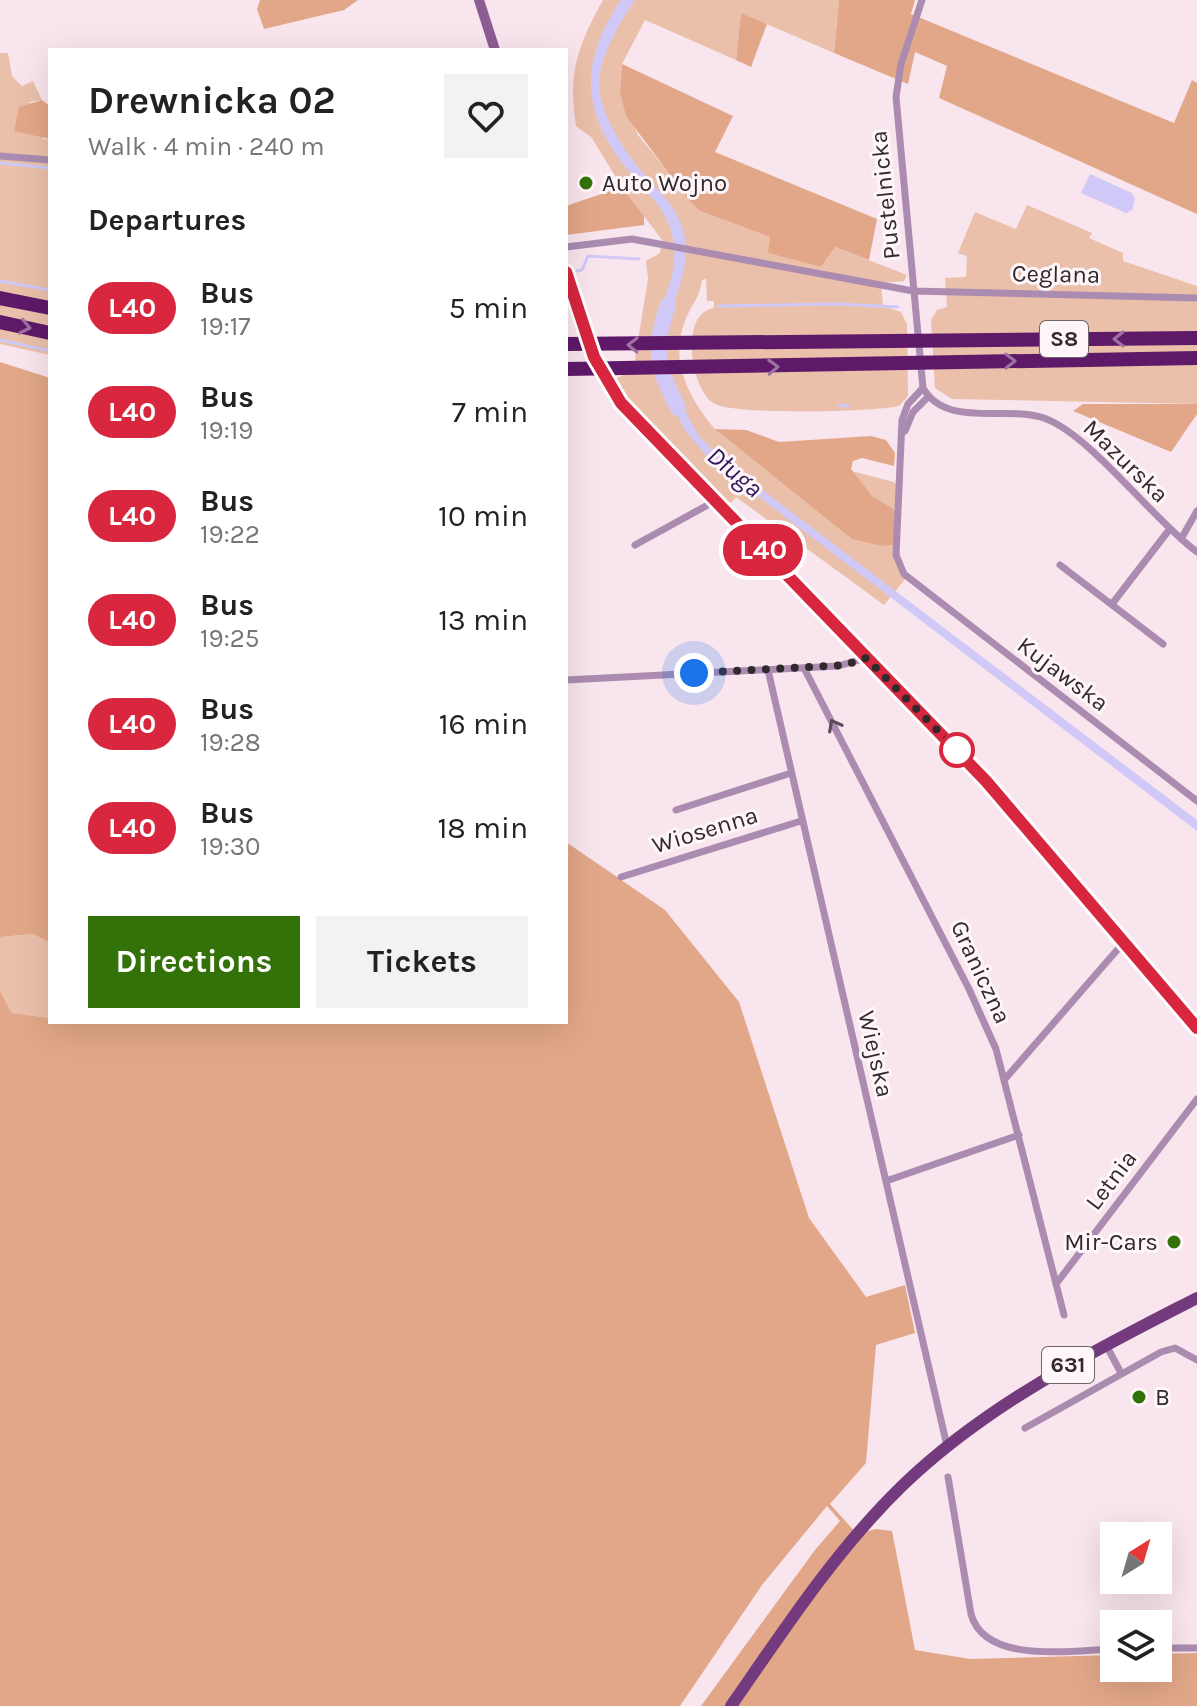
<!DOCTYPE html>
<html lang="en">
<head>
<meta charset="utf-8">
<style>
  body { margin:0; font-family:Karla,sans-serif; background:#f2f2f2; color:#222; height:100vh; display:flex; flex-direction:column; font-size:30px; white-space:nowrap }
  * { box-sizing:border-box; margin:0 }
  p { font-size:26px; color:#767676 }
  .icon { flex:none; width:44px; height:44px; fill:none; stroke:currentColor; stroke-width:2; stroke-linecap:round; stroke-linejoin:round }
  .map { position:relative; flex:1; overflow:hidden }
  .side { position:absolute; left:48px; top:48px; width:520px; height:976px; display:flex; flex-direction:column; background:#fff; border-radius:0px; box-shadow:0 8px 32px #0002 }
  .side>* { flex:none }
  .badge { padding:0 16px; border-radius:26px; font-size:28px; line-height:52px }
  .needle { width:52px; rotate:37deg }
  .controls { position:absolute; left:1100px; top:1522px; display:grid; gap:16px }
  .controls a { display:grid; place-items:center; width:72px; height:72px; border-radius:0px; background:#fff; box-shadow:0 8px 32px #0002; font-size:40px }
  .you { position:absolute; width:40px; height:40px; margin:-20px; border:6px solid #fff; border-radius:50%; background:#1a73e8; box-shadow:0 0 0 12px #1a73e833 }
  .map>.badge { position:absolute; translate:-50% -50%; box-shadow:0 0 0 4px #fff }
  h2 { padding:0 40px; font-size:30px; line-height:72px }
  .round { display:grid; place-items:center; flex:none; width:84px; height:84px; border-radius:0px; background:#f2f2f2 }
  .headline { display:flex; align-items:center; justify-content:space-between; height:136px; padding:0 40px }
  h1 { font-size:38px; font-weight:700; line-height:60px }
  .action { display:flex; gap:16px; margin-top:auto; padding:16px 40px }
  .action a { flex:1; height:92px; border-radius:0px; background:#337209; color:#fff; font-size:32px; font-weight:700; line-height:92px; text-align:center }
  .action a+a { background:#f2f2f2; color:#222 }
  ul { padding:0; list-style:none }
  li { display:flex; align-items:center; gap:24px; height:104px; padding:0 40px }
  li div { flex:1 }
  li b { display:block; font-size:30px }
  li em { font-style:normal }
  li .badge { min-width:88px; font-weight:700; text-align:center }
  .map>svg:first-child { display:block }
  .green { fill:#eac0aa }
  .forest { fill:#e2a788 }
  .water { fill:#d0c9f8 }
  .lines { fill:none; stroke-linecap:round; stroke-linejoin:round }
  .stream { stroke:#d0c9f8; stroke-width:3 }
  .river { stroke:#d0c9f8; stroke-width:16 }
  .street { stroke:#ab8cb0; stroke-width:7 }
  .secondary { stroke:#8b5d93; stroke-width:10 }
  .primary { stroke:#733b7d; stroke-width:12 }
  .highway { stroke:#5e1969; stroke-width:14 }
  .oneway { stroke:#9e71a3 }
  .oneway2 { stroke:#5c4c5b }
  .line-casing { stroke:#fff; stroke-width:18 }
  .line { stroke:#d7263d; stroke-width:12 }
  .walk { stroke:#312a2d; stroke-width:8; stroke-dasharray:0 14.4 }
  .poi-dot { fill:#337209; stroke:#fef6f9; stroke-width:3 }
  .stop-dot { fill:#fff; stroke:#d7263d; stroke-width:4 }
  .labels { text-anchor:middle; dominant-baseline:central; stroke-width:6; stroke-linejoin:round; paint-order:stroke }
  .shield { fill:#fef6f9; stroke:#6e676a; stroke-width:2 }
  .shield-label { font-size:22px; font-weight:bold; fill:#312a2d }
  .poi-label { font-size:24px; fill:#312a2d; stroke:#fef6f9; text-anchor:start }
  .street-label { font-size:24px; fill:#312a2d; stroke:#fef6f9 }
  .water-label { font-size:26px; font-style:italic; fill:#2d185a; stroke:#fef6f9 }
</style>
</head>
<body>
<div class="map">
<svg width="1197" height="1706" viewBox="0 0 1197 1706">
  <rect width="100%" height="100%" fill="#f9e5ed"/>
  <path class="green" d="M603,0H839L834,53L741,13L736,60L645,20L622,64L620,92L638,135L700,211L770,237L769,253L821,267L835,247L907,275L904,281L881,283L883,306L901,312L907,324L908,396L899,406C873,412 737,415 715,404C691,393 678,313 714,308V301H707L706,279L702,280C701,295 690,307 685,321C669,361 689,398 715,429L897,544L906,578L884,605L736,497L724,511L607,382L633,371L648,279L646,261L660,253L662,240L622,187L591,137L576,126C568,73 577,47 603,0Z
    M0,53H8L12,76L22,86L33,81L42,100L29,102L43,139H50V355L0,344Z
    M1027,205L1092,233L1089,238L1123,253V261L1197,286V404L952,399L935,388L931,320L937,310L947,307L945,278L966,277L967,256L958,253L975,212L1016,229Z
    M851,471L894,482L899,490L894,510L872,496Z
    M33,934L50,943V1018L12,1013L0,991V937Z"/>
  <path class="forest" d="M260,0H358L344,10L264,29L257,9Z
    M839,0H915L911,14L1174,123L1192,80L1197,83V214L939,98L947,66L915,52L908,84L834,53Z
    M741,13L767,24L751,67L736,60Z
    M622,64L733,116L715,152L877,219L869,260L835,247L821,267L768,253L770,237L700,211L689,200L626,116L620,92Z
    M42,100L50,106V139L14,131L19,107Z
    M622,187L644,216V225L566,235V206Z
    M0,362L50,378V943L33,934L0,937Z
    M1083,404H1197V414L1171,452L1073,411Z
    M715,429L746,430L779,442L871,436L886,440L895,453L894,466L862,458L853,461L851,469L872,496L895,510L897,544L882,546L852,539Z
    M566,842L665,910L739,1002L809,1218L866,1297L905,1285L915,1333L876,1345L866,1463L830,1504L857,1534L876,1529L892,1531L915,1650L970,1659L1114,1655V1668H1158V1654L1197,1653V1706H701L815,1550L840,1521L827,1506L762,1585L680,1706H0V991L12,1013L50,1018V1022H566Z"/>
  <path class="water" d="M621,0H635C620,21 599,58 599,85C599,107 618,140 631,158C650,185 675,200 684,233C692,265 675,293 669,323L656,324C664,299 677,273 674,246C671,209 644,192 623,164C580,107 581,59 621,0Z
    M1090,174L1132,193L1135,199L1132,210L1126,213L1081,193Z
    M673,388L698,435L723,460L1197,820V831L708,458L685,430L664,389Z"/>
  <g class="lines">
    <path class="stream" d="M0,163L50,168
      M577,271L582,270L588,256L639,259
      M0,281L50,290
      M838,304L898,307
      M718,306L837,304
      M0,340L50,351
      M839,405L848,406"/>
    <path class="river" d="M668,305C652,350 657,367 678,408"/>
    <path class="street" d="M922,0L901,64L896,97L923,388C947,429 1006,405 1044,418C1091,435 1151,518 1197,552
      M0,156L50,160
      M566,247L632,239L913,291L1197,298
      M923,388L908,404L902,420L896,555L904,574L1197,801
      M905,431L913,412L928,397
      M1181,539L1197,511
      M635,545L715,501
      M1060,565L1163,644
      M1112,604L1169,530
      M804,668L969,989L996,1049L1064,1315
      M768,670L947,1446
      M566,680L838,666L866,658
      M676,810L791,773
      M621,877L801,821
      M1005,1079L1124,942
      M886,1181L1019,1135
      M1056,1284L1197,1099
      M1106,1345L1121,1373
      M1025,1428L1161,1352L1175,1348L1197,1360
      M948,1477L971,1614C985,1665 1072,1650 1114,1649
      M1158,1648H1197"/>
    <path class="secondary" d="M479,0L495,50
      M566,272L594,357L621,403L986,781L1197,1028"/>
    <path class="primary" d="M731,1706C784,1630 835,1551 902,1486C988,1403 1092,1352 1197,1298"/>
    <path class="highway" d="M0,298L50,308
      M0,322L50,333
      M566,344L1197,338
      M566,369L1197,358"/>
  </g>
  <defs><path id="oneway-chevron" d="M-2-3.5L2.5 0L-2 3.5" fill="none" stroke-width="1.6" stroke-linecap="round" stroke-linejoin="round" transform="scale(2)"/></defs>
  <g class="oneway">
    <use href="#oneway-chevron" transform="translate(25 327) rotate(12)"/>
    <use href="#oneway-chevron" transform="translate(1119 339) rotate(179)"/>
    <use href="#oneway-chevron" transform="translate(633 345) rotate(-179)"/>
    <use href="#oneway-chevron" transform="translate(1010 361) rotate(-1)"/>
    <use href="#oneway-chevron" transform="translate(773 367) rotate(-2)"/>
  </g>
  <use class="oneway2" href="#oneway-chevron" transform="translate(834 725) rotate(-118)"/>
  <g class="lines">
    <defs>
      <path id="line" d="M566,272L594,357L621,403L986,781L1197,1028"/>
    </defs>
    <use href="#line" class="line-casing"/>
    <use href="#line" class="line"/>
    <path class="walk" d="M694,673L845,665L866,658L957,750"/>
  </g>
  <g class="poi-dot">
    <circle cx="586" cy="183" r="8"/>
    <circle cx="1174" cy="1242" r="8"/>
    <circle cx="1139" cy="1397" r="8"/>
  </g>
  <circle class="stop-dot" cx="957" cy="750" r="16"/>
  <g class="labels">
    <g class="shield">
      <rect x="1040" y="321" width="48" height="36" rx="6"/>
      <rect x="1042" y="1347" width="52" height="36" rx="6"/>
    </g>
    <g class="shield-label">
      <text x="1064" y="339">S8</text>
      <text x="1068" y="1365">631</text>
    </g>
    <g class="poi-label">
      <text x="602" y="183">Auto Wojno</text>
      <text x="1158" y="1242" text-anchor="end">Mir-Cars</text>
      <text x="1155" y="1397">B</text>
    </g>
    <g class="street-label">
      <text transform="translate(885 195) rotate(-96)">Pustelnicka</text>
      <text transform="translate(1056 274) rotate(1)">Ceglana</text>
      <text transform="translate(1126 461) rotate(44)">Mazurska</text>
      <text transform="translate(1063 674) rotate(37)">Kujawska</text>
      <text transform="translate(705 830) rotate(-17)">Wiosenna</text>
      <text transform="translate(981 972) rotate(65)">Graniczna</text>
      <text transform="translate(876 1054) rotate(77)">Wiejska</text>
      <text transform="translate(1111 1180) rotate(-53)">Letnia</text>
    </g>
    <g class="water-label">
      <text transform="translate(735 472) rotate(40)">Długa</text>
    </g>
  </g>
</svg>
<div class="controls">
<a><svg class="needle" viewBox="-14 -14 28 28"><path d="M0-13l5 13h-10z" fill="#e53935"/><path d="M0 13l5-13h-10z" fill="#767676"/></svg></a>
<a><svg class="icon" aria-label="layers" viewBox="0 0 24 24"><path d="M12 4l9 5-9 5-9-5zM3 14l9 5 9-5"/></svg></a>
</div>
<div class="you" style="left:694px;top:673px"></div>
<b class="badge" style="left:763px;top:550px;background:#d7263d;color:#fff">L40</b>
<section class="side">
<div class="headline"><div><h1>Drewnicka 02</h1><p>Walk · 4 min · 240 m</p></div><a class="round"><svg class="icon" aria-label="heart" viewBox="0 0 24 24"><path d="M12 20l-8-8c-3-5 5-10 8-4 3-6 11-1 8 4z"/></svg></a></div>
<h2>Departures</h2>
<ul>
<li><span class="badge" style="background:#d7263d;color:#fff">L40</span><div><b>Bus</b><p>19:17</p></div><em>5 min</em></li>
<li><span class="badge" style="background:#d7263d;color:#fff">L40</span><div><b>Bus</b><p>19:19</p></div><em>7 min</em></li>
<li><span class="badge" style="background:#d7263d;color:#fff">L40</span><div><b>Bus</b><p>19:22</p></div><em>10 min</em></li>
<li><span class="badge" style="background:#d7263d;color:#fff">L40</span><div><b>Bus</b><p>19:25</p></div><em>13 min</em></li>
<li><span class="badge" style="background:#d7263d;color:#fff">L40</span><div><b>Bus</b><p>19:28</p></div><em>16 min</em></li>
<li><span class="badge" style="background:#d7263d;color:#fff">L40</span><div><b>Bus</b><p>19:30</p></div><em>18 min</em></li>
</ul>
<div class="action"><a>Directions</a><a>Tickets</a></div>
</section>
</div>
</body>
</html>
